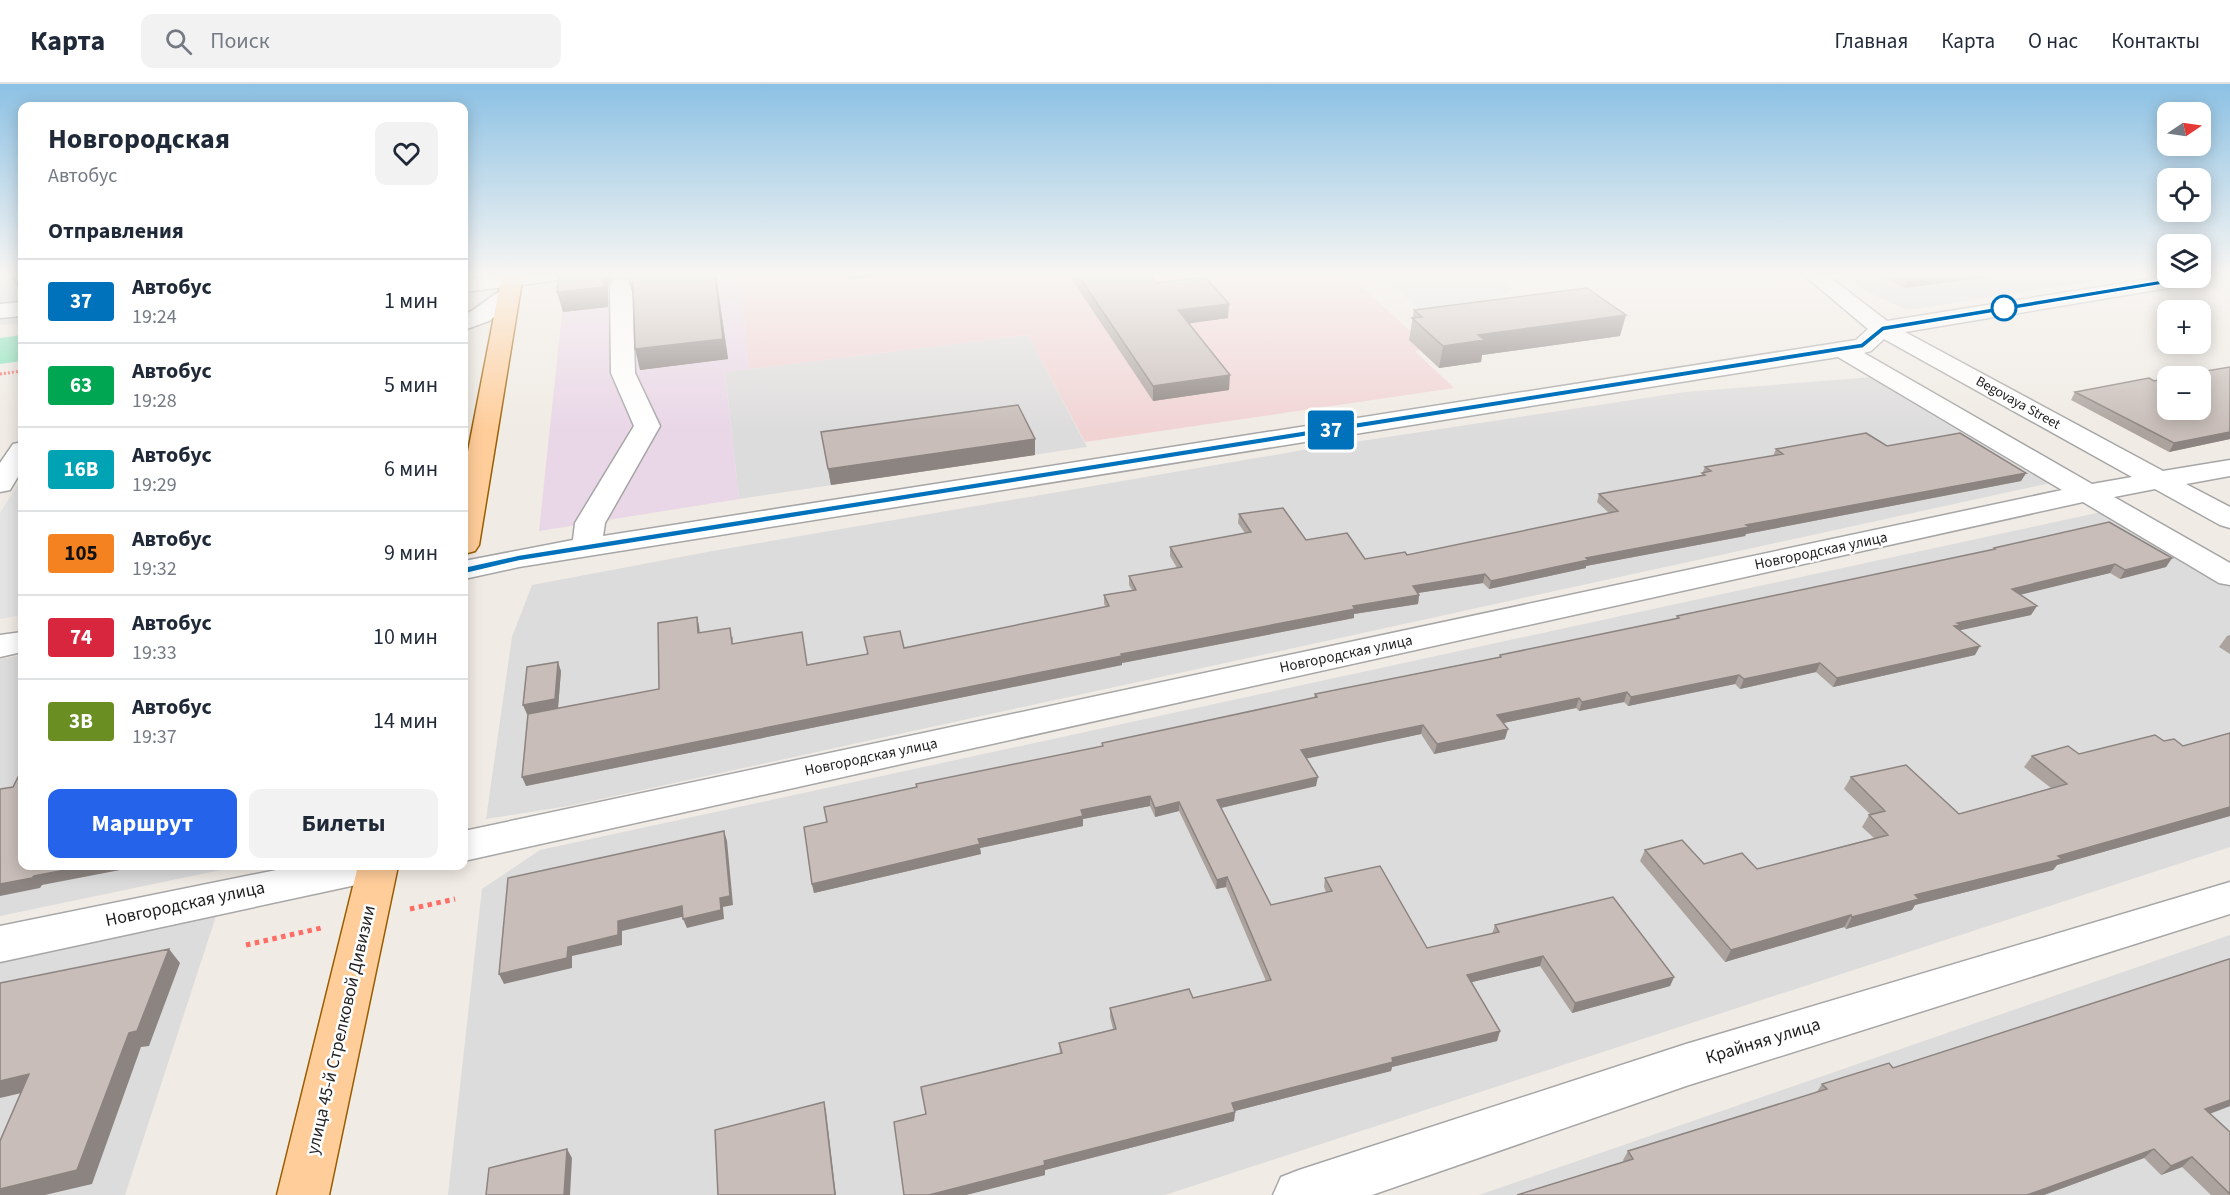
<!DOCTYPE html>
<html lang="ru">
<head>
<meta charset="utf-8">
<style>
  body { margin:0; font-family:"Source Sans 3",sans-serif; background:#f2f2f3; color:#1f2937; height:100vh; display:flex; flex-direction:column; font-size:22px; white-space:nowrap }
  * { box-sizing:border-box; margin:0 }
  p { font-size:20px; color:#747a83 }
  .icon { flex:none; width:33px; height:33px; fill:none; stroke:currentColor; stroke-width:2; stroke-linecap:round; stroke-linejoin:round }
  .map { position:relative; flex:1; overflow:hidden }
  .side { position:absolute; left:18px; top:18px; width:450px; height:768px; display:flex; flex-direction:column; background:#fff; border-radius:12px; box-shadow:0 3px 15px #0003 }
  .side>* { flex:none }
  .badge { padding:0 12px; border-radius:4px; font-size:21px; line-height:39px }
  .needle { width:39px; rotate:77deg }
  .controls { position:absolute; left:2157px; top:18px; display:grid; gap:12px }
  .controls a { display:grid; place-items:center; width:54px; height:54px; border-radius:12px; background:#fff; box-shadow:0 3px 15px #0003; font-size:30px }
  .map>.badge { position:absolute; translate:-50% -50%; box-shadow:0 0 0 3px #fff }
  h2 { padding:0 30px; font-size:22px; line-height:54px }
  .round { display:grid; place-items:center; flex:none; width:63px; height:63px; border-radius:12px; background:#f2f2f3 }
  .headline { display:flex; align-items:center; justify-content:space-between; height:102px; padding:0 30px }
  h1 { font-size:28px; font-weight:700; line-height:45px }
  .primary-button { display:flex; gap:12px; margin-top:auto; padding:12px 30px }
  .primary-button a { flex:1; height:69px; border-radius:12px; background:#2563eb; color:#fff; font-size:24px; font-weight:700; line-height:69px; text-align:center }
  .primary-button a+a { background:#f2f2f3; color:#1f2937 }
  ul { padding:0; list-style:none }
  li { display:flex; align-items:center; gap:18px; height:84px; padding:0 30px; border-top:2px solid #e0e1e3 }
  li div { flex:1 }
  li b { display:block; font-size:22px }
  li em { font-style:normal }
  li .badge { min-width:66px; font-weight:700; text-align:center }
  header { display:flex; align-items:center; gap:36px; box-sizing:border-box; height:84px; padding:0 30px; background:#fff; border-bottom:2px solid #e0e1e3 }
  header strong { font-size:28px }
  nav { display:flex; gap:33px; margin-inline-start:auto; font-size:21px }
  .search { width:420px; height:54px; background:#f2f2f3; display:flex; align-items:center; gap:15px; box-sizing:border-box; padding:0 21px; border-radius:12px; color:#747a83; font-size:22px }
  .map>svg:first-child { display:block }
  .residential { fill:#dddcdc }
  .commercial { fill:#f1d3d4 }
  .industrial { fill:#e9d6e7 }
  .pitch { fill:#80e2b6 }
  .parking { fill:#e3e3e3 }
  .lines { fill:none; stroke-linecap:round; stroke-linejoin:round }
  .minor-casing { stroke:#a6a6a6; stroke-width:3 }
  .major-casing { stroke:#995d00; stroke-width:3 }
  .path-far1 { stroke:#ff6d67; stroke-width:3; stroke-dasharray:2 2; stroke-linecap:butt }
  .path { stroke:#ff6d67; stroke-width:5; stroke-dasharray:4.5 4.5; stroke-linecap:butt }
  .minor { fill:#fff; fill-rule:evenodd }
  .major { fill:#ffcd9a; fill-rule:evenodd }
  .wall { fill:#aca39e }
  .shaded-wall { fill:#8c8481 }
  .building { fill:#c8bdb8; stroke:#8c8481; stroke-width:1.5 }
  .line { fill:#0072bc; stroke:#fff; stroke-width:1.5 }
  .stop-dot { fill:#fff; stroke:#0072bc; stroke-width:3 }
  .labels { text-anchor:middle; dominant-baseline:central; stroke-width:5; stroke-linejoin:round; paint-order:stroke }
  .far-street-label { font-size:14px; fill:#1f1f1f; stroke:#fff }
  .street-label { font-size:15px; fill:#1f1f1f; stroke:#fff }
  .near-street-label { font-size:18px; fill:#1f1f1f; stroke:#fff }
</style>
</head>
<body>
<header>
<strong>Карта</strong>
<div class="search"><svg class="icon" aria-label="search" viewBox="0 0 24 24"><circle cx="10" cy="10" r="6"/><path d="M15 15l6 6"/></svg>Поиск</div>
<nav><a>Главная</a><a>Карта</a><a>О нас</a><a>Контакты</a></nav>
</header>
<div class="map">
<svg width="2230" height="1111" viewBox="0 0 2230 1111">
  <rect width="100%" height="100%" fill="#f0ebe4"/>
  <path class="residential" d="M0,191H22V239L0,241Z
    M1839,191H2134L1908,226L1872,210Z
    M1028,251L1087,363L739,415L725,288Z
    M1873,293L2055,398L569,722L486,735L512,553L532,501L707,468L1315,364L1685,308Z
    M2101,428L2230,502V763L1165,1111H448L482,805L540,766Z
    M22,571V782H240L0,832V575Z
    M218,826L125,1111H0V874Z
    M2230,851V1111H1479Z"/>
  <path class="commercial" d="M740,191H1349L1418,254L1409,256L1420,266L1415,267L1454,304L1085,358L1028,251L749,285Z"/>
  <path class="industrial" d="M627,191H740L749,285L725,289L739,415L539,447L564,211L580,196Z"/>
  <path class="pitch" d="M22,251V277L0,280V254Z"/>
  <path class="parking" d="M1381,191H1493L1512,205L1493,216L1421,227Z
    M22,394V531L0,535V429Z"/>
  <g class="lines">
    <defs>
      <path id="minor" d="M500,191H562L559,195L552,197L464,208V196Z
        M1804,191H1827L1887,237L2168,192V194H2200L2201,191L2203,194L2199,198L2192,200L1905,248L2163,387L2230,376V392L2186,400L2230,423V444L2220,441L2155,405L2114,413L2230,479V501L2219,499L2083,418L464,777V747L2062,406L1838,273L519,483L464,495V477L573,456L575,439L634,342L611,289L610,201L613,196L621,195L629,196L632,201L635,289L660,342L605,439L603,452L1856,256L1868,245ZM1884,255L2132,393L2092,400L1864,269L1871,267Z
        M509,204L517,205L520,210L517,215L489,237L464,246V231C480,224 492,208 509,204Z
        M22,218V232L0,234V220Z
        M22,358V386L10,406L0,408V379L13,360Z
        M22,548V568L0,573V551Z
        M296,782H390L384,793L370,798L0,878V842Z
        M2230,798V830L1686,1002L1372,1111H1273L1281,1093L1299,1086L1686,960Z"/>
      <path id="major" d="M502,191H523L479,461L475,467L464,470V388Z
        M358,782H398L329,1111H277Z"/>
    </defs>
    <use href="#minor" class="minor-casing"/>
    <use href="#major" class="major-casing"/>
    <path class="path-far1" d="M0,290L22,287"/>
    <path class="path" d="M410,825L455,815
      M246,861L321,844"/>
    <use href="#minor" class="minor"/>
    <use href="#major" class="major"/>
  </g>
  <path class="wall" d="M559,191H716L728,275L640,286L634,214L629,194L611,195L608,201V223L563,228Z
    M1069,191H1150L1156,199L1228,234L1189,239L1229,306L1153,317Z
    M1880,191H2002L1905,204Z
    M1414,226L1620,252L1482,271L1481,278L1439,284L1409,256Z
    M2230,283V355L2169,368L2071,316L2075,308L2154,297Z
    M821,348L1035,371L831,401Z
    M1887,362L2026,389L2021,397L1746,450L1745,452L1586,482V484L1489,505L1483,499L1418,509L1419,511L1418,520L1354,530V534L1122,579V581L526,702L528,630H527L523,621L561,587L558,624L659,605L697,533L699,542L700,549L733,553V560L807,581L904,564L1106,523L1104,520V511L1132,506L1129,501V492L1177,484L1170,472V463L1245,449L1238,439L1239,430L1306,456L1365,475L1407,471L1609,429L1597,418L1599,410L1701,392L1705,383L1773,372L1776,365Z
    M1994,464L2172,474L2166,483L2120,495L2110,489L2020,510L2031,531L1959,546L1975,571L1833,603L1816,588L1740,605L1735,600L1628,622L1624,618L1579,627L1576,624L1503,639L1505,655L1434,670L1421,650L1306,674L1316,702L1221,724L1271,821L1326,808L1324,803L1325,794L1427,864L1492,850L1495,841L1674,893L1670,902L1572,929L1540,882L1471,898L1500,947L1497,957L1392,983L1391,987L1235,1027L1234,1037L1045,1086V1091L966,1111H904L926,1030L1060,970L1059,959L1113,945L1110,933V924L1193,914L1266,897L1226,803L1216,805L1179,727L1155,733L1150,722L1083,735V742L980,764L981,770L814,809L812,800L827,738L1102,662V659L1314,614L1315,610L1499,573L1500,571L1675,535L1677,532L1993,466Z
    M2230,551V570L2219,563L2227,552Z
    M2230,649V732L2057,781L2053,786L1915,821L1912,826L1846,845L1844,843L1725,878L1640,777L1645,766L1704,780L1757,785L1874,754L1862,743L1869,731H1871L1844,705L1851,693L1959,730L2051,704L2024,683L2032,672L2079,670L2164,657L2183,662Z
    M2230,875V1022L2210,1030L2230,1048V1111H2211L2182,1083L2161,1091L2144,1074L2044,1111H1517L1624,1078L1623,1076L1628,1067L1816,1009L1822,1000L1893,984Z"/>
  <path class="shaded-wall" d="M11,191H22V211Z
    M603,191H610L611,195L608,201V223L563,228L557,208Z
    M715,191H716L728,275L640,286L635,265Z
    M847,191H885L848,196Z
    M1910,191H2002L1905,204Z
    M633,199L635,219L630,200Z
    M1229,220L1228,234L1178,241V226Z
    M1626,231L1620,252L1482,271L1481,278L1439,284L1443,262L1478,251Z
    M1230,291L1229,306L1153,317V302Z
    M2230,348V355L2169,368L2174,359Z
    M1035,355V371L831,401L828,385Z
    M2026,389L2021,397L1746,450L1745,452L1586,482V484L1489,505L1491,497L1586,474L1746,441Z
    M2172,474L2166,483L2120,495L2125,486Z
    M2115,480L2110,489L2007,514L2012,505Z
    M1485,490L1483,499L1411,510L1413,502Z
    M1419,511L1418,520L1354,530V534L1122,579V581L526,702L522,693L1353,522Z
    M2037,522L2031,531L1957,547L1949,551L1957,539Z
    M697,533L699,542L700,559L698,549Z
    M1980,562L1975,571L1833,603L1837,594Z
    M558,578L561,587L558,624L527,630L523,621Z
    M1820,579L1816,588L1740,605L1744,595Z
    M1739,591L1735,600L1628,622L1631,613Z
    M1627,608L1624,618L1579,627L1582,618Z
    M1579,614L1576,624L1494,641L1497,631Z
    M1423,641L1421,650L1300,676L1301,666Z
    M1508,645L1505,655L1434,670L1437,660Z
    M1318,693L1316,702L1216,725L1217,716Z
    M1150,712V722L1083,735V742L980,764L981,770L814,809L812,800L978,755L1081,726Z
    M1179,718V727L1155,733V724Z
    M2230,723V732L2057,781L2053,786L1915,821L1912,826L1846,845L1852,833L1915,811Z
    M724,747L727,757L733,821L723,823L724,835L687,844L683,835L720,814Z
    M86,782H141L42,801L40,804L0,812V800L34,792Z
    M1227,793L1226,803L1216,805L1217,796Z
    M682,822L686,832L622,847V861L572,872V884L504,900L499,890L568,863L618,837Z
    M1851,831L1844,843L1725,878L1731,866Z
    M169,865L180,879L149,962L141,963L92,1100L45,1111H0V1105L129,949Z
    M1543,872L1540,882L1464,900L1467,891Z
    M1674,893L1670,902L1572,929L1575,919Z
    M1500,947L1497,957L1392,983L1391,987L1231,1028L1232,1019L1392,974Z
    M29,990L43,1004L0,1014V997Z
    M2230,1016V1022L2195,1035L2205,1025Z
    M824,1018L826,1027L836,1111H835Z
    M1235,1028L1234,1037L1045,1086V1091L966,1111H929L1044,1077Z
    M567,1065L572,1074L570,1111H564Z
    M2154,1065L2144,1074L2044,1111H2027Z
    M2192,1073L2182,1083L2161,1091L2171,1082Z"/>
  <path class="building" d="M559,191H603V203L557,208Z
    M630,191H715L723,255L635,265L633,199L630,200Z
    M1078,191H1150L1156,199L1205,193L1229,220L1178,226L1230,291L1153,302Z
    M1587,204L1626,231L1478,251L1485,256L1443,262L1412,234L1422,233L1414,226Z
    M2230,283V348L2174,359L2075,308L2149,294L2154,297L2168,294V326H2200V292H2176Z
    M1018,321L1035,355L828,385L821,348Z
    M1866,349L1887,362L1960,349L2026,389L1746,441L1749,443L1586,474L1588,476L1491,497L1485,490L1413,502L1419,511L1353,522L1355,525L1121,570L1122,572L522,693L528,630L659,605L658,539L697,533L698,549L730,544L732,560L802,548L807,581L868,570L864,553L900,547L904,564L1109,522L1104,511L1136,506L1129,492L1182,483L1170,463L1251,448L1239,430L1283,424L1306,456L1347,449L1365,475L1405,468L1407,471L1618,427L1599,410L1705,391L1702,389L1711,387L1705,383L1783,370L1776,365Z
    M2109,438L2172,474L2125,486L2115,480L2012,505L2037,522L1957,539L1960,541L1954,542L1980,562L1837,594L1820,579L1744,595L1739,591L1631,613L1627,608L1582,618L1579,614L1497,631L1508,645L1437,660L1423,641L1301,666L1318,693L1217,716L1271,821L1332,807L1325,794L1380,782L1427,864L1499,848L1495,841L1613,813L1674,893L1575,919L1543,872L1467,891L1500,947L1392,974L1393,978L1232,1019L1235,1028L1044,1077L1045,1081L929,1111H904L894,1038L926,1030L921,1003L1062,969L1059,959L1116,945L1110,924L1189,905L1193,914L1271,896L1227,793L1217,796L1179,718L1155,724L1150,712L1081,726L1083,732L978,755L980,760L812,800L804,743L827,738L824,723L917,703L916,700L1103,662L1102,659L1317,613L1315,610L1501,573L1500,571L1679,534L1677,532L1995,465L1994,464Z
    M558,578L555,615L523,621L527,583Z
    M2230,649V723L2058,772L2062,775L1915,811L1919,815L1852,833L1851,831L1731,866L1645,766L1682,756L1704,780L1742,769L1757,785L1888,751L1869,731L1885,727L1851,693L1906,681L1959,730L2067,700L2032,672L2068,662L2079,670L2155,651L2164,657L2174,655L2183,662Z
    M22,685V782H86L34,792L32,794L0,800V705L13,703Z
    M724,747L730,812L720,814L721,826L683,835L682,822L618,837V851L568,863L567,874L499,890L508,794Z
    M169,865L137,947L129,949L77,1086L0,1105V1057L29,990L0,997V899Z
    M2229,875H2230V1016L2205,1025L2230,1048V1110L2192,1073L2171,1082L2154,1065L2027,1111H1517L1633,1075L1628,1067L1827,1005L1822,1000L1889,979L1893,984Z
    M824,1018L835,1111H718L715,1046Z
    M567,1065L564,1111H486L489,1084Z"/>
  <linearGradient id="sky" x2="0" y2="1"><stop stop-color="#8cc1e4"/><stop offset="0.55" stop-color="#f8f6f3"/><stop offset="1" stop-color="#f8f6f3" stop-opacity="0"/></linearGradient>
  <rect width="2230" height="347" fill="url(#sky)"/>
  <path class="line" d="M2192,191L2195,195L1884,247L1863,264L519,477L464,490L458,487L460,484L519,471L1861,259L1882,242Z"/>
  <circle class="stop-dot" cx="2004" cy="224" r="12"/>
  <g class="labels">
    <g class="far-street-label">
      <text transform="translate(2018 319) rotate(29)">Begovaya Street</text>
    </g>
    <g class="street-label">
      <text transform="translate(1821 467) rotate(-12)">Новгородская улица</text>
      <text transform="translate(1346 570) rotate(-12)">Новгородская улица</text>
      <text transform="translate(871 673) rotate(-12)">Новгородская улица</text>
    </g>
    <g class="near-street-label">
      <text transform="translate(185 820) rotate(-12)">Новгородская улица</text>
      <text transform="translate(341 946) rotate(-77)">улица 45-й Стрелковой Дивизии</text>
      <text transform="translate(1763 957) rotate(-17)">Крайняя улица</text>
    </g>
  </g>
</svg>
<div class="controls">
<a><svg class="needle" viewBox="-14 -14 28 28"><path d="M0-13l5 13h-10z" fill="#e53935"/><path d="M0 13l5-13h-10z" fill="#747a83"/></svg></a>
<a><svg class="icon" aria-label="locate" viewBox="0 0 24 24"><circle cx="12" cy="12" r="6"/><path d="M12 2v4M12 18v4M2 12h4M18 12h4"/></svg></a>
<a><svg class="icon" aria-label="layers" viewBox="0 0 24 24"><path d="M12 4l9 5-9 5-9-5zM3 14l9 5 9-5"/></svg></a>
<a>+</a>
<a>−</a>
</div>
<b class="badge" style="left:1331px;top:346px;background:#0072bc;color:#fff">37</b>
<section class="side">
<div class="headline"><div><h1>Новгородская</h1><p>Автобус</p></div><a class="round"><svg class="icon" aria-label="heart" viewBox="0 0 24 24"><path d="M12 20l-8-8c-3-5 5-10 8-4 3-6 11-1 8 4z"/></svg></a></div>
<h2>Отправления</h2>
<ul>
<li><span class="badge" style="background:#0072bc;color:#fff">37</span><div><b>Автобус</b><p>19:24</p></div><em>1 мин</em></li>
<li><span class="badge" style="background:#00a651;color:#fff">63</span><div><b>Автобус</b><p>19:28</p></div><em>5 мин</em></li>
<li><span class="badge" style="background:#00a3b4;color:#fff">16В</span><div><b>Автобус</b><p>19:29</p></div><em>6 мин</em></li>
<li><span class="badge" style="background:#f58220;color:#111">105</span><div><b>Автобус</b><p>19:32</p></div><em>9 мин</em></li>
<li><span class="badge" style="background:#d7263d;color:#fff">74</span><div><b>Автобус</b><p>19:33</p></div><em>10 мин</em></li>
<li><span class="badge" style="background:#6b8e23;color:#fff">3В</span><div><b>Автобус</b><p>19:37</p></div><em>14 мин</em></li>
</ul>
<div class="primary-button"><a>Маршрут</a><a>Билеты</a></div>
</section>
</div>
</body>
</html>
